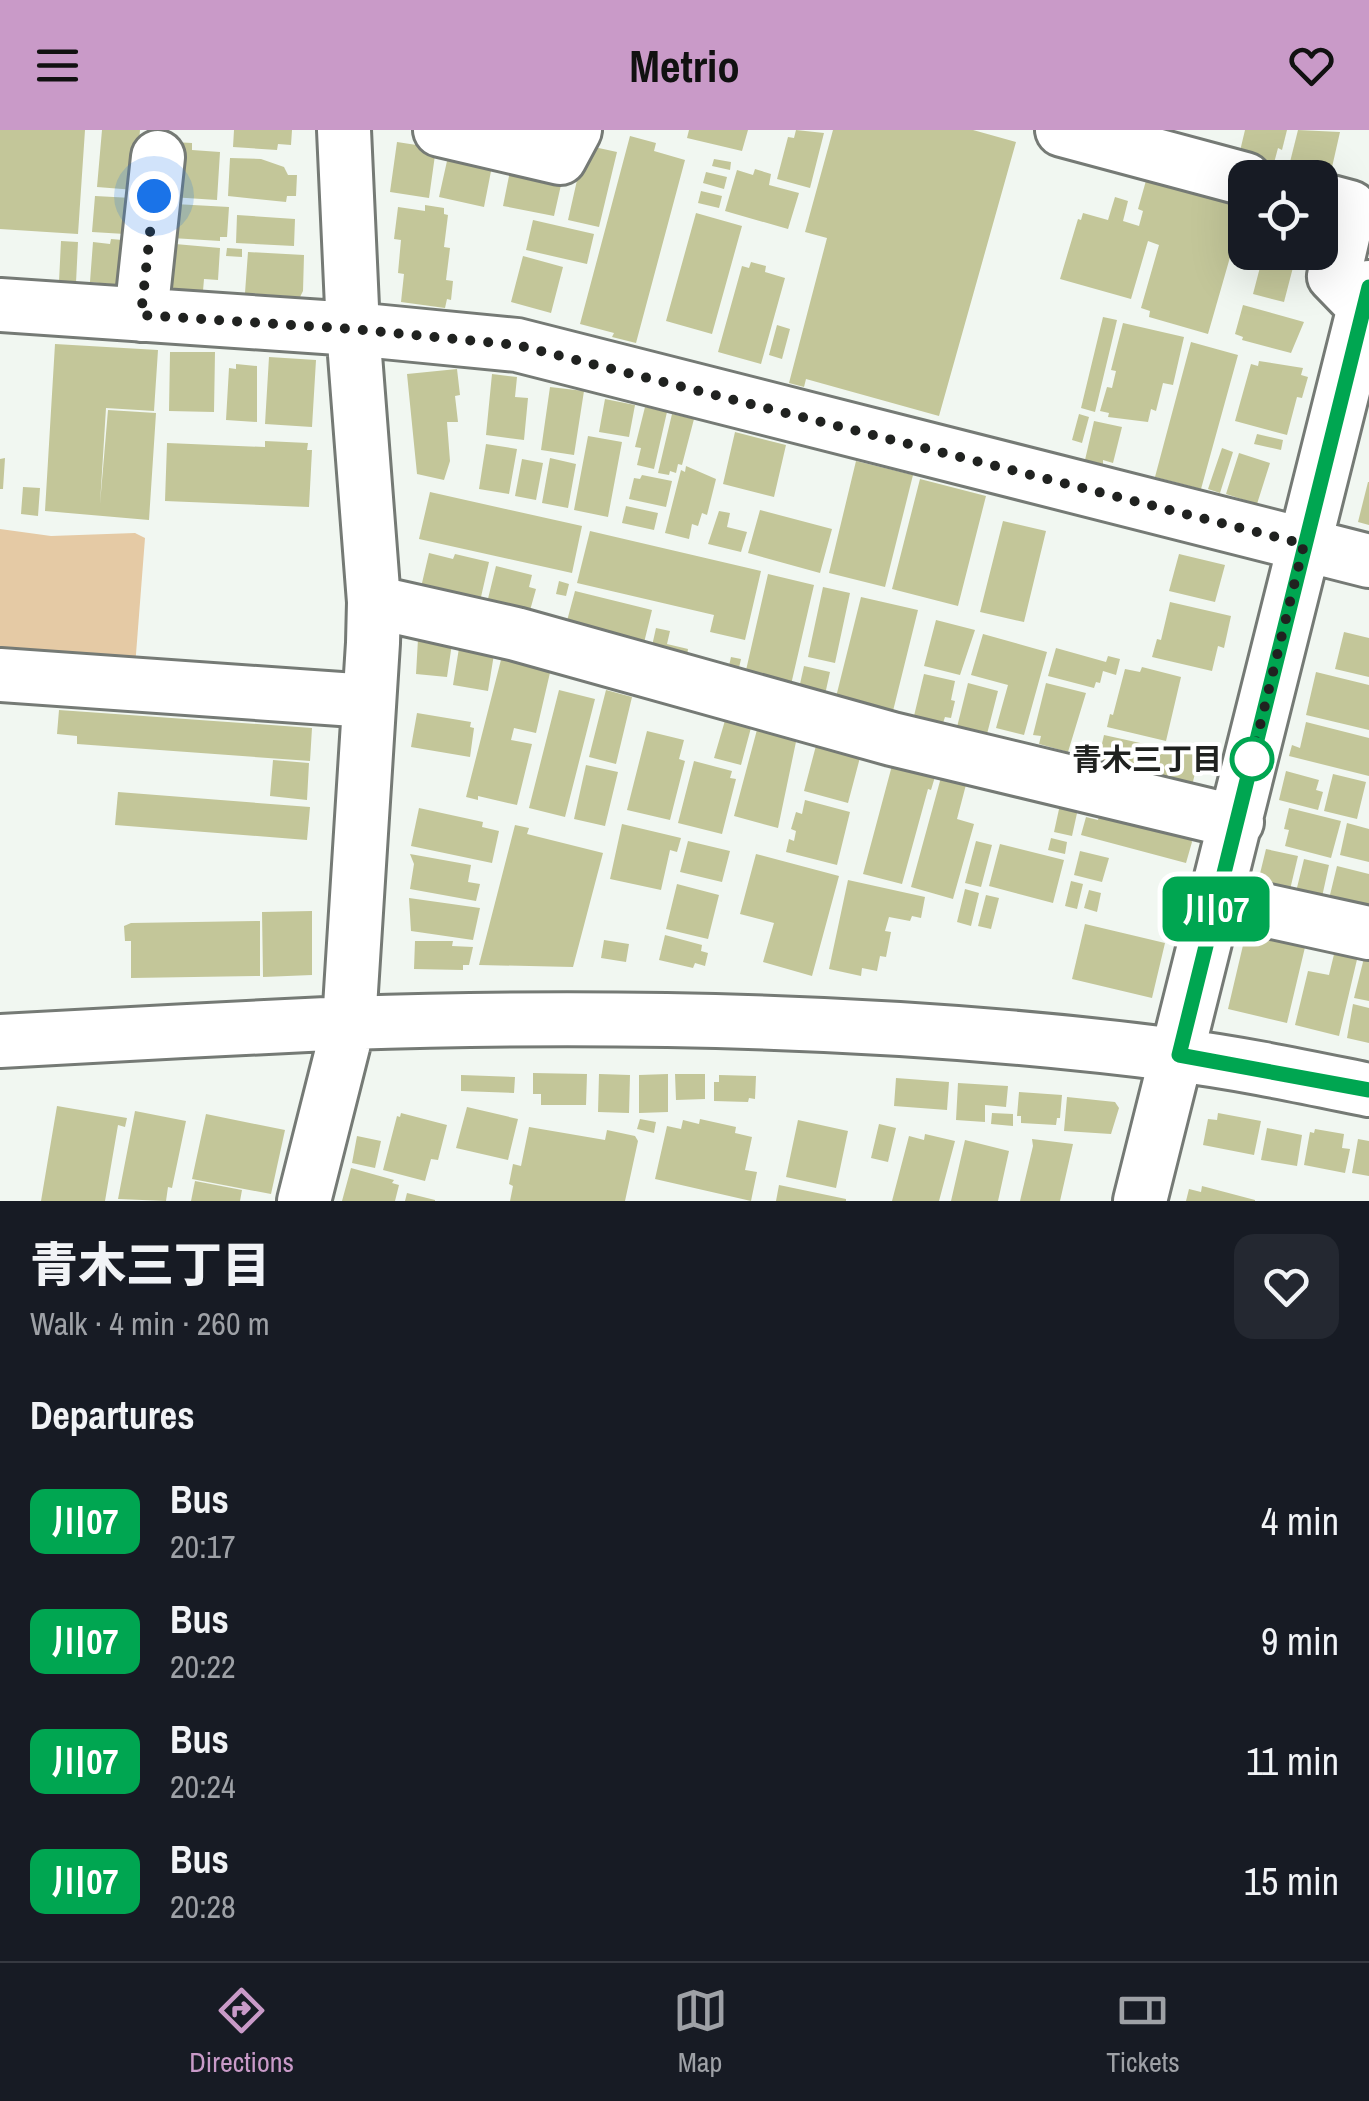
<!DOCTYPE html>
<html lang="en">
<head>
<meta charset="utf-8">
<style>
  body { margin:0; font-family:"Archivo Narrow","Noto Sans JP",sans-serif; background:#242831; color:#f1f3f6; height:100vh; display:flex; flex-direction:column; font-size:38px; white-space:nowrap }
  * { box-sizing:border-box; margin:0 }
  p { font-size:32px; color:#9ea1a6 }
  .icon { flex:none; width:55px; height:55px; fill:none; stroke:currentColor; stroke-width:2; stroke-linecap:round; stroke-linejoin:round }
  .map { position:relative; height:1071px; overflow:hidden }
  .drawer { display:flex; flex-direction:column; background:#171b24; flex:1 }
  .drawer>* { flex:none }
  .badge { padding:0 20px; border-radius:15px; font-size:35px; line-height:65px }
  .controls { position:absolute; left:1228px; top:30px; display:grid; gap:20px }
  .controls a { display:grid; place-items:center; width:110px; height:110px; border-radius:20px; background:#171b24; box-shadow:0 10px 40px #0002; font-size:50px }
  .you { position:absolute; width:50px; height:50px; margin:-25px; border:8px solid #fff; border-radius:50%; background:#1a73e8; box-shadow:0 0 0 15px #1a73e833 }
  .map>.badge { position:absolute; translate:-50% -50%; box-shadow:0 0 0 5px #fff }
  h2 { padding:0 30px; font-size:38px; line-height:90px }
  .round { display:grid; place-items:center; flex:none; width:105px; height:105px; border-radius:20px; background:#242831 }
  .head { display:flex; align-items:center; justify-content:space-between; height:170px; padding:0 30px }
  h1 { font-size:48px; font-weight:800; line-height:75px }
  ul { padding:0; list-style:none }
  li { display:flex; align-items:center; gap:30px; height:120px; padding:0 30px }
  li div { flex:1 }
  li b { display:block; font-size:38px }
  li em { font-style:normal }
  li .badge { min-width:110px; font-weight:700; text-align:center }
  header { display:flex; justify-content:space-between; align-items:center; height:130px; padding:0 30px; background:#c99ac8; color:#111; font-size:45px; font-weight:800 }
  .dock { display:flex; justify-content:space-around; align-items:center; height:140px; border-top:2px solid #363941; background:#171b24; font-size:28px; color:#9ea1a6 }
  .dock a { display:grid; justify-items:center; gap:5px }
  .dock .active { color:#c99ac8 }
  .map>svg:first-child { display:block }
  .green { fill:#e5caa5 }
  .building { fill:#c3c699 }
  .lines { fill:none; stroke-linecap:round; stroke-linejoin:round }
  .minor-casing { stroke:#757a75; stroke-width:58 }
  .minor { stroke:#fff; stroke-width:52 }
  .line-casing { stroke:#fff; stroke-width:22 }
  .line { stroke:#00a651; stroke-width:15 }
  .walk { stroke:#202220; stroke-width:10; stroke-dasharray:0 18 }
  .stop-dot { fill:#fff; stroke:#00a651; stroke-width:5 }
  .labels { text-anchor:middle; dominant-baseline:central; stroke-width:8; stroke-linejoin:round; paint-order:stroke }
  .stop-label { font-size:30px; font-weight:bold; fill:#202220; stroke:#fff; text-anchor:end }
</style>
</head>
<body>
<header><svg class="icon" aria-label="menu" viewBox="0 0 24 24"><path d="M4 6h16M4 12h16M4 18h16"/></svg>Metrio<svg class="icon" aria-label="heart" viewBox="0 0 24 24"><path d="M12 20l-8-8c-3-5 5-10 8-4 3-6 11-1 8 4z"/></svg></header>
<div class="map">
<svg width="1369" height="1071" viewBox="0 0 1369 1071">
  <rect width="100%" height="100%" fill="#f1f7f1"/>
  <path class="green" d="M0,399L51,406L135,403L145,408L135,537L0,531Z"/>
  <path class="building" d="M0,0H85L78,104L0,99Z
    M102,0H140L135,60L97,57Z
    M234,0H292L291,15L278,14L277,20L233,17Z
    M689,0H748L742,21L687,8Z
    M796,0L824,3L810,58L777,49L788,7L794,8Z
    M833,0H973L1016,12L939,286L806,249L804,257L789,253L827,108L805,102Z
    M1245,0H1287L1282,20L1278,18L1274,33L1247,27L1240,21Z
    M1298,0L1340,2L1330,46L1289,36Z
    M630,6L656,13L654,21L685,30L636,213L612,207L614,203L580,194Z
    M174,12L192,13V20L220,22L217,70L171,67Z
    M397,12L436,18L429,68L390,62Z
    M585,15L617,22L599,97L568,90Z
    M449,22L493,31L484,77L439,67Z
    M230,28L261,29L284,37L288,45H297L296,66H287L286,72L228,66Z
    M714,29L731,32L730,40L712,36Z
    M511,36L563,46L554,86L503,76Z
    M755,39L771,44L769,55L799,63L788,99L725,81L737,40L753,45Z
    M706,42L727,47L724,59L703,53Z
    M1147,47L1245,75L1208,204L1149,187L1150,181L1141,178L1159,115L1148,111L1131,169L1060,149L1078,89L1081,90L1083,83L1108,90L1115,67L1128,71L1123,91L1139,96L1143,81L1138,79Z
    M701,61L722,66L719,78L698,73Z
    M95,66L132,68L125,104L92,102Z
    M175,74L229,77L227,107H220V111L172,108Z
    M425,75L444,78V84L448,85L444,117L450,118L446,150L453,151L451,170L447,169L445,178L401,172L404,144L398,143L401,110L394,109L398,77L425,81Z
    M696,83L742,96L712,204L666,191Z
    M237,85L295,89L294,116L236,113Z
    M533,90L594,104L587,134L526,120Z
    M111,109L134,111L129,156L90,152L93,112L110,114Z
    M61,111L78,112L76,153L59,152Z
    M164,113L220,118L218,150L204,149L203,161L164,158Z
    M227,118L242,119V127L226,126Z
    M248,122L304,125L303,161L300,167L245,163Z
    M1264,122H1297L1284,172L1253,164Z
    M523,126L563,137L551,183L511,172Z
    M751,132L766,136L765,142L785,148L761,234L718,222L742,136L749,138Z
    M1243,175L1304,192L1291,223L1242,210L1243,207L1235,204Z
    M1103,187L1117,190L1095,282L1081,278Z
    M1123,193L1184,207L1173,255L1163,253L1156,281L1151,279L1148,292L1108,287L1109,283L1100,281L1107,257L1112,258L1116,241L1111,240Z
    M777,195L790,199L782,229L769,225Z
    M1191,212L1238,225L1201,359L1155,347Z
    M55,214L158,220L154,281L106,278L100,374L108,280L156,283L149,390L45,381Z
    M170,222H215L214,282L169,281Z
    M269,227L316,230L312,297L265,294Z
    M1259,231L1303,238L1301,245L1308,247L1302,268L1297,267L1287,305L1235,291L1251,234L1258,236Z
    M236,234L257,236V292L226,290L229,238L236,239Z
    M457,239L460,265L455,266L458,292H447L450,331L444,350L417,344L407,244Z
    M492,244L517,247L515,267L528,268L524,310L486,305Z
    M550,257L584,261L574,325L541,320Z
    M605,269L635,275L629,307L599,302Z
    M645,277L667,282L654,339L637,335L641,318L635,317Z
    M672,284L694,289L682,335L678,334L676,343L670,341L669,345L658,343Z
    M1079,284L1089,287L1082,313L1072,310Z
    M1094,291L1122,297L1113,333L1103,330V334L1085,330Z
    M735,302L786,315L774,367L723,354Z
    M1257,304L1283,310L1281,320L1254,314Z
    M588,306L622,312L608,387L574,380Z
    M265,311L308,313L307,320H312L309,377L165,371L167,313L265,317Z
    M486,314L517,319L509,364L479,359Z
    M1222,318L1233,322L1220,363L1208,359Z
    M1239,323L1270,333L1257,374L1226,364Z
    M5,328L3,359H0V329Z
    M550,328L576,334L568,378L542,373Z
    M522,329L543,333L536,370L515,366Z
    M856,331L913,345L885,457L829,443Z
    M686,336L716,349L707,385L702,383L698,396L692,394L689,409L665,403L681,340L685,342Z
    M642,345L672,351L666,377L629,369L634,348L640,349Z
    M920,349L986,366L958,476L892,459Z
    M1368,352H1369V395L1358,392Z
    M23,357L40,358L38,386L21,384Z
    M430,362L582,396L572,443L419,409Z
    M626,376L658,383L654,400L622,393Z
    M760,380L832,399L820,443L748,423Z
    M719,381L730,383L727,397L747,402L741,422L708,414Z
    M1003,391L1046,401L1024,492L980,482Z
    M590,401L761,441L745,510L710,502L714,485L577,453Z
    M429,423L453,429L455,424L489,432L478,480L419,466Z
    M1179,424L1225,435L1215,472L1169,461Z
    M496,436L532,445L529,457L536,459L529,484L485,481Z
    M768,444L814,455L790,559L744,549Z
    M559,451L569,454L566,466L556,464Z
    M823,457L850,463L835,533L808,527Z
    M575,461L652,480L642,521L564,502Z
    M861,467L918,480L892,585L835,571Z
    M1170,472L1231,486L1224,518L1218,516L1212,541L1152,527L1157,509L1161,510Z
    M936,490L975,500L960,545L924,536Z
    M656,498L670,501L667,514L688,519L687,526L650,525Z
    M1344,502L1369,508V547L1335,539Z
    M983,504L1047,522L1024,605L996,598L1008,555L971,545Z
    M453,507L447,547L416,544L418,509Z
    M460,512L495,518L488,561L453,555Z
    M1056,518L1106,532L1108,526L1120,529L1116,545L1103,541L1100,553L1096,552L1094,558L1048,546Z
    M503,522L552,534L536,603L514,598L511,610L532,614L517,675L478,666V670L466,667Z
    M731,527L741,529L738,542L728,540Z
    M804,536L830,542L824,569L798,563Z
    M1142,537L1181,547L1166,611L1107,597L1110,584L1113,585L1125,539L1140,542Z
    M1316,542L1369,555V600L1306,585Z
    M924,544L955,551L951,570L955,571L951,588L945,587L943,593L914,586Z
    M968,553L998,561L987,604L957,597Z
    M1046,553L1086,563L1068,622L1039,614L1041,606L1033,605Z
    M559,560L595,569L565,687L529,678Z
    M606,560L632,567L616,634L589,627Z
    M59,580L312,598L310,631L77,614V606L57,604Z
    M417,583L471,592L470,597L474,598L470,627L411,617Z
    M726,587L752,594L741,635L714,628Z
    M1306,592L1369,608V646L1289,626L1292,615L1300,618Z
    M758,596L797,607L778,698L734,686Z
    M647,601L684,610L679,629L685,631L670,690L627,680Z
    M1104,605L1199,626L1192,656L1097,635Z
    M818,608L862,620L848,673L804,661Z
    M894,628L937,640L931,660L928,659L902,754L863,744Z
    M273,630L309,633L307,670L270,666Z
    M694,631L732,641L730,648L736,649L722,704L678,693Z
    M586,635L618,642L605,696L574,689Z
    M943,640L968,647L957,689L974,694L953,769L911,757Z
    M1286,641L1319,650L1316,660L1323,662L1318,680L1279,670Z
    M1333,644L1366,652L1357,689L1324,681Z
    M118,662L310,677L307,710L115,695Z
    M805,670L850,682L837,735L786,722L789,709L794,711L796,701L791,699L796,682L802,684Z
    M1061,670L1079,674L1072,706L1054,702Z
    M419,678L483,692L482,697L499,701L492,733L411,716Z
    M1289,678L1341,691L1331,728L1285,716L1289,700L1284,699Z
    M1101,679L1188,701L1192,712L1186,733L1081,705L1086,687L1098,690Z
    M1347,693L1369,699V732L1340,725Z
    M622,694L681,708L677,722L670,720L661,760L610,749Z
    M515,695L529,698L527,704L603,723L573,837L479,835Z
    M1051,708L1067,712L1065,724L1048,720Z
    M688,711L730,721L722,752L680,742Z
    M976,711L992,715L981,757L965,753Z
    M1000,714L1064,730L1053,773L989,756Z
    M1266,719L1298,726L1288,768L1256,760Z
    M1080,721L1109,728L1102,752L1074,745Z
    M410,724L471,735L468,752L480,754L476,771L410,759L414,734Z
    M756,724L839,746L812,846L763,832L774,793L740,784Z
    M1304,729L1329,735L1320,776L1294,770Z
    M1337,736L1369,744V785L1329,769Z
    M848,750L925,767L921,788L912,786L910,791L889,787L885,801L891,802L886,827L880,826L877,841L862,838L861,846L829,839Z
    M1071,751L1083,754L1077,779L1065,776Z
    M677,754L719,765L708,809L666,799Z
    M965,759L979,763L971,796L957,792Z
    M1089,760L1101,763L1097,782L1084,778Z
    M986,765L999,768L991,799L978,796Z
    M409,768L480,778L473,810L411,801Z
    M312,781V845L263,847L262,782Z
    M260,791V846L131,848V811H125L124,796L131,793Z
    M1085,794L1165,813L1152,868L1072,849Z
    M1248,794L1306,813L1287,893L1228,879Z
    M665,805L702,815L701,821L708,823L705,836L695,833L693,838L659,830Z
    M604,810L629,814L626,832L601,828Z
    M415,811H453L452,816L473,817L469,835H463V840L414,839Z
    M1336,816L1359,821L1339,906L1295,895L1308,841L1329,845Z
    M1364,828L1369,829V871L1354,868Z
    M1353,874L1369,878V913L1347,908Z
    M533,943L587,944L586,975H541V964H533Z
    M599,944L630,945L629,983L598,982Z
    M668,944V982L639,983V945Z
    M675,944H705V969L676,970Z
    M461,945L515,947L514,963L461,961Z
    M719,945L756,946L755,969L749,968L748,972L714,971V952H719Z
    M896,948L949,952L947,980L894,976Z
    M958,953L1008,956L1006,977L985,975V992L956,990Z
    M1019,962L1062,965L1060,988H1057L1056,995L1021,993V986H1017Z
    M1067,967L1115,972L1119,978L1111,1004L1064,1001Z
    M57,976L127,988L125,997L118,995L105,1071H41Z
    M467,977L518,989L508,1030L456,1018Z
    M135,981L186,991L172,1058L168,1057L166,1071L118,1069Z
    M401,983L447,995L438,1030L431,1029L425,1051L383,1040L397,986L400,987Z
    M992,983L1013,984V996L991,994Z
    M1218,983L1261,991L1254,1025L1203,1015L1208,989L1217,990Z
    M206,984L285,1000L271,1064L192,1049Z
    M640,989L656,992L654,1003L637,999Z
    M700,989L736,997L735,1003L752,1007L745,1040L757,1042L751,1071L655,1049L667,996L681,999L683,990L699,994Z
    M798,990L848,1001L836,1058L786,1047Z
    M879,994L896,998L888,1032L871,1028Z
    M529,997L605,1010L607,1000L635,1006L638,1011L625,1071H510L513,1056L509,1054L513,1034L521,1036Z
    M1267,998L1302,1005L1297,1036L1261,1030Z
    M1315,999L1344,1004L1342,1018L1350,1019L1345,1043L1304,1035L1310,1002L1314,1003Z
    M925,1004L955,1011L939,1071H892L909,1006L924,1010Z
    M357,1006L381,1011L375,1038L352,1033Z
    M1032,1009L1073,1014L1060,1071H1020L1033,1016Z
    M1358,1009L1369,1011V1046L1352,1043Z
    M965,1010L1009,1021L998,1071H951Z
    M351,1038L394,1050L392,1053L399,1055L395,1071H342Z
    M195,1051L242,1060L240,1071H191Z
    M779,1055L846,1069V1071H776Z
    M1202,1056L1255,1070V1071H1186L1189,1059L1201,1062Z
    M407,1063L435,1070V1071H405Z"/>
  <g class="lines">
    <defs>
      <path id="minor" d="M440,0L560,28L575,0
        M1062,0L1245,49
        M1320,69L1350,77L1334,146L1364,177
        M0,175L353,199L517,215L1369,431
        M141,185L158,27
        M374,472L516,504L892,609L1237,692
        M0,545L369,571
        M1218,770L1369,803
        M0,911C116,905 231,898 347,893C619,884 905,890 1176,925C1240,933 1305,947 1369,960
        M304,1071L349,893L373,513L374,472L353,199L344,0
        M1140,1071L1369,157"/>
    </defs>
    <use href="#minor" class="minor-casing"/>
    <use href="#minor" class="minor"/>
  </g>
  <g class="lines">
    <defs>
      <path id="line" d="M1369,157L1179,925L1369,960"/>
    </defs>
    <use href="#line" class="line-casing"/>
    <use href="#line" class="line"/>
    <path class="walk" d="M154,66L141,185L352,199L517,215L1304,414L1252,629"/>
  </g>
  <circle class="stop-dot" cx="1252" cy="629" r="20"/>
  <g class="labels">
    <g class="stop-label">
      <text x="1222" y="629">青木三丁目</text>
    </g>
  </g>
</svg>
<div class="controls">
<a><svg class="icon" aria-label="locate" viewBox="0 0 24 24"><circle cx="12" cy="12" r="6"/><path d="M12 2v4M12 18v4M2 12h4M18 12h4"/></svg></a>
</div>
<div class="you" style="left:154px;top:66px"></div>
<b class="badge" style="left:1216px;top:779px;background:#00a651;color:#fff">川07</b>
</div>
<section class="drawer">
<div class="head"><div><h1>青木三丁目</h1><p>Walk · 4 min · 260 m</p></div><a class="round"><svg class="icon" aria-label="heart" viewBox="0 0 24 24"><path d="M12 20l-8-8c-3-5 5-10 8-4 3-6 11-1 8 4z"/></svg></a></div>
<h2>Departures</h2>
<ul>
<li><span class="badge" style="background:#00a651;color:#fff">川07</span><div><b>Bus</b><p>20:17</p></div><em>4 min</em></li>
<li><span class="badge" style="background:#00a651;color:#fff">川07</span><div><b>Bus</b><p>20:22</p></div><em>9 min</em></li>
<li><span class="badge" style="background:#00a651;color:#fff">川07</span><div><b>Bus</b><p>20:24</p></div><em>11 min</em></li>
<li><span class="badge" style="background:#00a651;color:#fff">川07</span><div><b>Bus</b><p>20:28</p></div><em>15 min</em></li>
</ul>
</section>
<nav class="dock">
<a class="active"><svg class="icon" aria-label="directions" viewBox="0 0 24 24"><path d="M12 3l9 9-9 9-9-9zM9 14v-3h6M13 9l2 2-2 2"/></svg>Directions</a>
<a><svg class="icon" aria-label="map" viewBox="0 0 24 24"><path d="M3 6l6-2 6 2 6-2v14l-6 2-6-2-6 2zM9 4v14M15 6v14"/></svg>Map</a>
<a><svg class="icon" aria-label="tickets" viewBox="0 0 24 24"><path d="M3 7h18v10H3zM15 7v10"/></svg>Tickets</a>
</nav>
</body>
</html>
